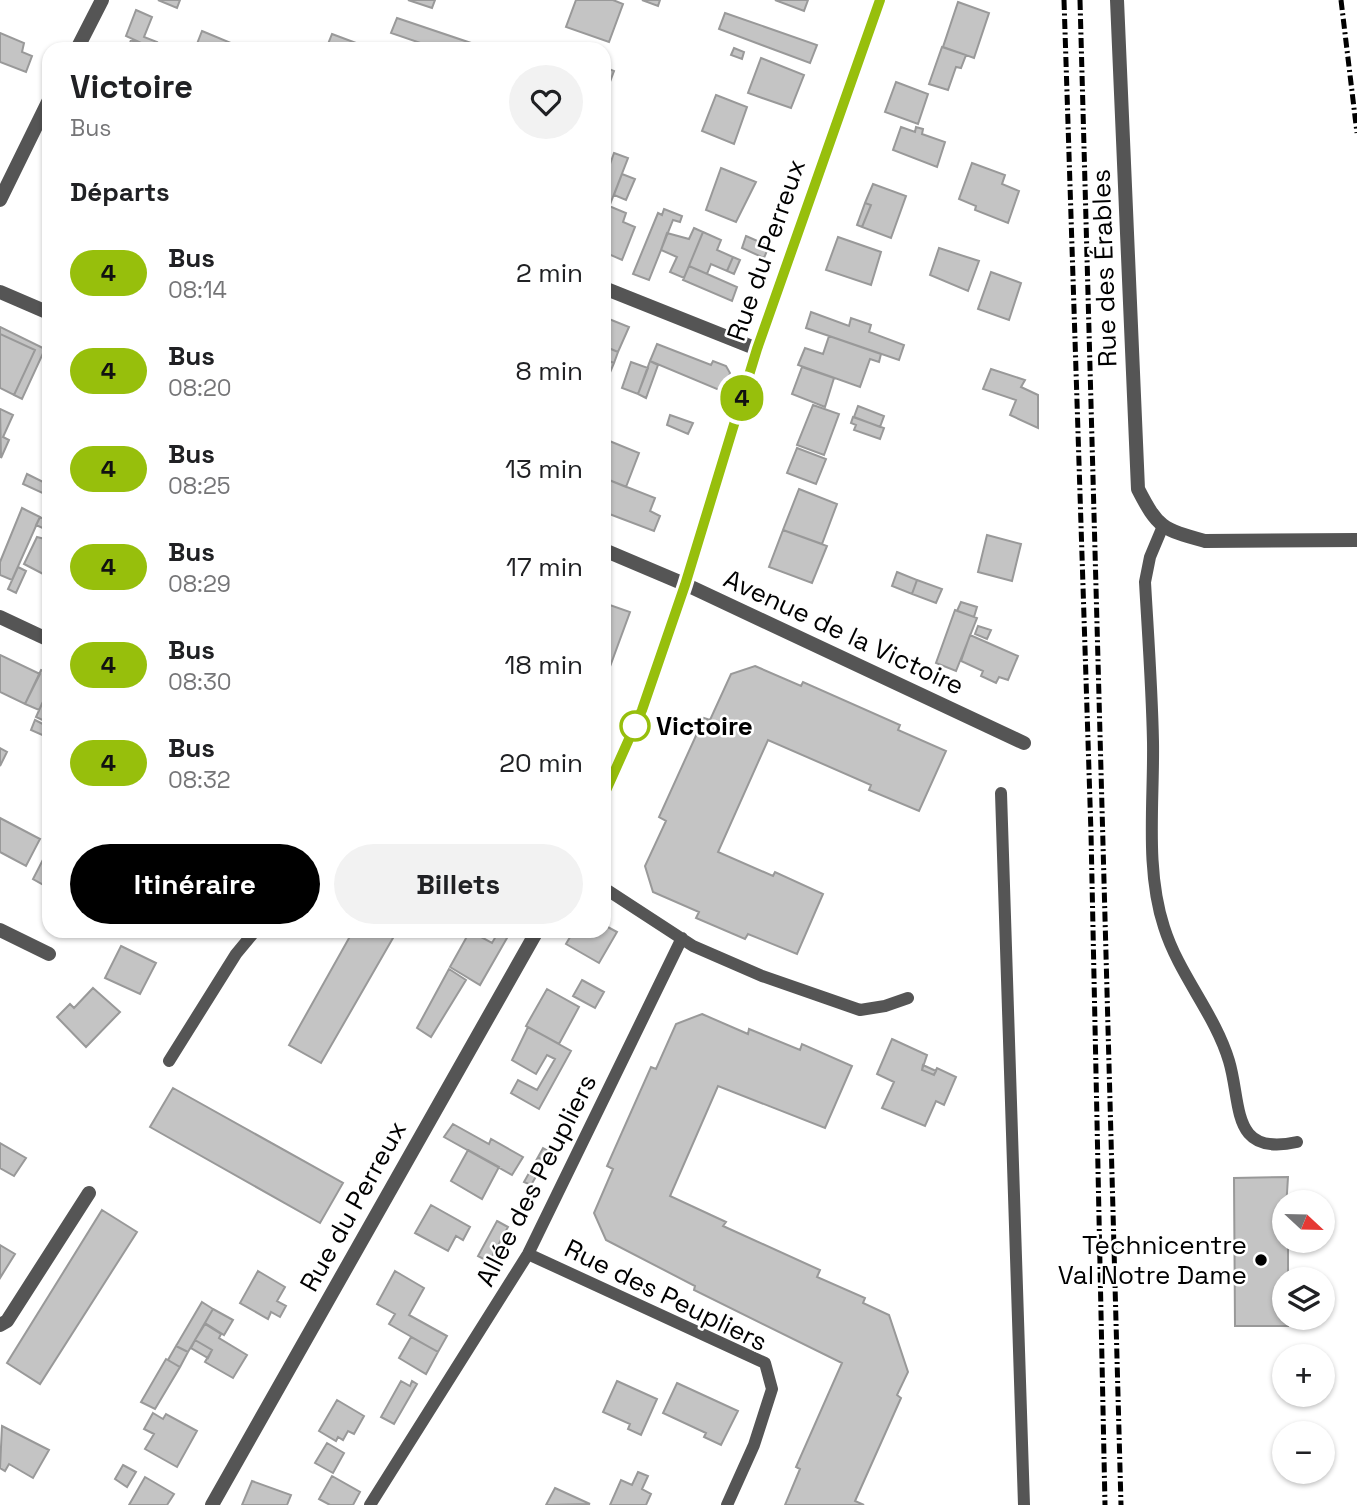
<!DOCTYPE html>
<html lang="fr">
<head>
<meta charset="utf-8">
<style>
  body { margin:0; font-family:"Space Grotesk",sans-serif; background:#f2f2f2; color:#202124; height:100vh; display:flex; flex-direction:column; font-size:26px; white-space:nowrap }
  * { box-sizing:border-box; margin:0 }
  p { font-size:23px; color:#757577 }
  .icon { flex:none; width:38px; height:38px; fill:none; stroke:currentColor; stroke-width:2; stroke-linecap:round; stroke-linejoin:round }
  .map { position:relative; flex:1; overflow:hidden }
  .sheet { position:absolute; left:42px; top:42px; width:569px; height:896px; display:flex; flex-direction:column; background:#fff; border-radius:21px; box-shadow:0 2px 5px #0004 }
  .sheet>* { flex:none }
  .badge { padding:0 14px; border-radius:23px; font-size:24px; line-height:46px }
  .needle { width:46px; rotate:112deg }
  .fabs { position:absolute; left:1272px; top:1190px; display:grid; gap:14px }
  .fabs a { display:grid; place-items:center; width:63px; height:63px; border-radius:50%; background:#fff; box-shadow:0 2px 5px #0004; font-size:35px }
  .map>.badge { position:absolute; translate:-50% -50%; box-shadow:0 0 0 4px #fff }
  h2 { padding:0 28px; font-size:26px; line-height:63px }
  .round { display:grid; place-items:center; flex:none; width:74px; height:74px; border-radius:37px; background:#f2f2f2 }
  .headline { display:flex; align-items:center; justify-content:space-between; height:119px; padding:0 28px }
  h1 { font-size:33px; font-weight:700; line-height:52px }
  .cta { display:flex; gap:14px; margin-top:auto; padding:14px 28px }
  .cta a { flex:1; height:80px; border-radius:42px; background:#000; color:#fff; font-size:28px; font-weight:700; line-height:80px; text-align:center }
  .cta a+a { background:#f2f2f2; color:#202124 }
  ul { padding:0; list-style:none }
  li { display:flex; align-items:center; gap:21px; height:98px; padding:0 28px }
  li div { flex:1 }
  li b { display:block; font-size:26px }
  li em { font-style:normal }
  li .badge { min-width:77px; font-weight:700; text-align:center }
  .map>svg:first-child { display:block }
  .building { fill:#c4c4c4; stroke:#999; stroke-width:2 }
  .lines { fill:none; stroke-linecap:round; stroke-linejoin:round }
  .service { stroke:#555; stroke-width:12 }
  .minor { stroke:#555; stroke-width:14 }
  .rail { stroke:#000; stroke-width:5; stroke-dasharray:10 3.5 2 3.5; stroke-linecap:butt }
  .line-casing { stroke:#fff; stroke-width:16 }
  .line { stroke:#97bf0c; stroke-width:10 }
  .stop-dot { fill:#fff; stroke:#97bf0c; stroke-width:3.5 }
  .poi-dot { fill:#000; stroke:#fff; stroke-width:2.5 }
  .labels { text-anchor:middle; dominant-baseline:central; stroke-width:5; stroke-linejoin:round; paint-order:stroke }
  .street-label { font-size:26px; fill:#000; stroke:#fff }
  .stop-label { font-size:26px; font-weight:bold; fill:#000; stroke:#fff; text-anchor:start }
  .poi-label { font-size:26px; fill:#000; stroke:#fff; text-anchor:end }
</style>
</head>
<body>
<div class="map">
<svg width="1357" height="1505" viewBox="0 0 1357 1505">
  <rect width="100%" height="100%" fill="#fff"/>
  <path class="building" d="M158,0H180L177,8Z
    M408,0H435L432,8Z
    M576,0H613L623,4L609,42L566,27Z
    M642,0H660L658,6Z
    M775,0H808L804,11Z
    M958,2L989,13L974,58L943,47Z
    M136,10L152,17L144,37L157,42L154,49L126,36Z
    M725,13L817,45L810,63L719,29Z
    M397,18L471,43L469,49H438L391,33Z
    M202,31L231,43L229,49H195Z
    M0,33L24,43L22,52L32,56L26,72L0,62Z
    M332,34L367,47L366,49H326Z
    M131,40L141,45L151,49H128Z
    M942,47L966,55L961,68L956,67L948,90L929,84Z
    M734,48L744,52L742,59L731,55Z
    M761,58L804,75L791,108L748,93Z
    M604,67L614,71L604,98Z
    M896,82L928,94L918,124L885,112Z
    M716,95L747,107L734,144L702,131Z
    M901,127L915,132L916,127L923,129L922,134L945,142L937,167L893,150Z
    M614,153L628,158L604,220V181Z
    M972,163L1005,175L1002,184L1019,191L1008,223L975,210L976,206L959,199Z
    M721,168L756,182L736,222L706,210Z
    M622,174L635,179L626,200L614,195Z
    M873,184L906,196L891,238L862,227L871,205L865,203Z
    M865,203L871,205L862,227L857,225Z
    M609,206L626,213L623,222L635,227L622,260L604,252V220Z
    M664,209L682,216L680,222L673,220L649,280L633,274L658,213L662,215Z
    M694,228L703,232L684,278L670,272L677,257L661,250L667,233L689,239Z
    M703,232L721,240L717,250L733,257L727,271L711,264L707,274L689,266Z
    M746,236L769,246L764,258L742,248Z
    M838,237L881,252L871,285L826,270Z
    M939,248L979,261L968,291L930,275Z
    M733,257L740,260L734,274L727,271Z
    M689,266L737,287L732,301L683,280Z
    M991,272L1021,283L1009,320L978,309Z
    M811,312L849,326L851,318L871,325L869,332L904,345L899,360L806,328Z
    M604,317L629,327L618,352L604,346Z
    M0,327L45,349L22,399L14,395L35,350L0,334Z
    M0,334L35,350L14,395L0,388Z
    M829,336L881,354L879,362L870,359L860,387L798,365L805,348L823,354Z
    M657,344L711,365L713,361L726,366L730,373L724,392L650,361Z
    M604,346L618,352L614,363L604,359Z
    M604,359L614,363L606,382L604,381Z
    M650,361L658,365L646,398L638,394Z
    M631,362L648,368L638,394L622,388Z
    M802,367L834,378L825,407L792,394Z
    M991,369L1025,380L1021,387L1038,395V428L1010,415L1016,400L983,389Z
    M813,405L839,414L824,455L797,445Z
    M858,406L884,416L880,427L854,417Z
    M0,409L13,415L3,437L9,440L1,458Z
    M670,415L693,423L688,434L667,425Z
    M853,417L884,428L880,439L854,430L856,425L851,423Z
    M607,440L639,453L626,487L604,478V448Z
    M797,448L826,459L816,484L787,473Z
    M27,474L47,484L49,480V496L23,484Z
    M604,478L655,498L650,511L660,516L654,531L604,512Z
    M799,489L837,504L822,544L783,530Z
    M22,508L40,517L12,580L0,575V562Z
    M40,517L49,522V531L36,525Z
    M783,530L827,546L812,583L769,567Z
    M987,535L1021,544L1012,581L978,572Z
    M37,537L49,540V577L24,564Z
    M18,567L26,571L16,593L8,589Z
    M897,572L917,580L912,594L892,586Z
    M917,580L942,589L936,603L912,594Z
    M961,602L977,607L974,617L957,611Z
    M604,603L630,612L604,683Z
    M955,610L977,618L956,671L936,663Z
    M978,626L991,630L987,639L975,634Z
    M970,635L1018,656L1008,680L999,677L996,683L981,676L983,671L961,661Z
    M0,655L40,674L25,704L0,692Z
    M755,666L801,686L803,682L900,725L898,730L946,751L919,811L869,790L871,785L768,740L718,852L773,876L775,872L823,894L797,954L748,934L745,939L696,918L699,912L653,892L645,866L666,821L659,817L704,718L710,720L731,674Z
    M41,670L49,674V689L39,710L25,704Z
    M46,695L49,697V723L36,717Z
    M35,720L49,727V738L31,730Z
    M0,748L7,752L0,766Z
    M0,818L40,839L26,866L0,852Z
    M49,848V888L33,879Z
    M604,925L617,932L599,963L566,944L573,932L604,931Z
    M353,931H397L321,1063L289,1045Z
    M470,931L492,943L499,931H511L480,985L450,967Z
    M121,946L156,963L140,994L105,978Z
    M449,969L466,980L431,1037L417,1028Z
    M582,980L604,992L595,1008L573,996Z
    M93,988L120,1012L86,1047L57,1017L70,1004L74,1008Z
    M547,989L579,1007L559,1044L526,1026Z
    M702,1014L748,1034L749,1029L800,1050L802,1044L852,1066L825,1128L718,1086L670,1196L726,1222L723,1226L820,1270L817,1277L865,1298L863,1303L889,1315L908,1372L897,1395L901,1398L855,1501L864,1505H785L800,1469L796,1467L842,1363L694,1290L695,1286L606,1240L594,1213L613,1169L607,1166L651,1067L656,1069L676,1024Z
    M528,1027L571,1051L539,1109L511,1093L518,1080L537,1090L555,1059L547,1055L536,1074L512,1060Z
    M892,1039L927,1055L922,1070L934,1075L937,1068L956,1077L944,1105L936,1101L925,1126L882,1108L894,1082L877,1074Z
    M923,1065L936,1071L934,1075L922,1070Z
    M173,1088L343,1183L320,1223L150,1127Z
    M453,1124L489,1144L491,1139L523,1157L512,1175L444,1137Z
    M0,1143L26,1158L14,1176L0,1168Z
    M543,1148L550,1152L545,1161L538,1157Z
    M468,1150L499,1167L482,1199L451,1181Z
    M538,1157L545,1161L531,1185L524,1182Z
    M1288,1177L1284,1241H1288V1279H1284V1318H1288V1326H1235L1234,1178Z
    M431,1205L470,1227L463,1240L456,1236L448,1251L415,1233Z
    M102,1210L137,1232L40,1384L7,1363Z
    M497,1221L508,1227L489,1262L478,1256Z
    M0,1245L15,1254L0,1278Z
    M258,1271L285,1287L277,1301L286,1306L280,1317L271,1312L268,1319L240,1303Z
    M395,1271L424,1288L409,1315L447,1336L438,1352L389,1324L395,1314L377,1304Z
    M202,1302L213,1309L188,1352L176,1346Z
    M213,1309L233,1320L224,1335L205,1323Z
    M205,1324L221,1334L219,1338L247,1355L233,1378L205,1362L212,1350L195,1340Z
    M411,1337L438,1352L426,1374L399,1358Z
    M195,1340L212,1350L208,1358L191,1348Z
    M176,1346L188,1352L180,1367L168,1360Z
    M166,1359L180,1367L155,1409L141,1402Z
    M401,1381L410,1386L412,1381L417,1384L394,1424L381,1417Z
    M617,1381L657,1399L641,1435L628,1429L630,1424L603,1412Z
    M677,1383L738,1411L721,1445L704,1437L706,1433L663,1413Z
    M337,1400L364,1416L354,1434L348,1431L343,1440L338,1437L336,1441L319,1431Z
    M153,1413L163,1419L166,1414L197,1431L177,1467L145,1449L154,1434L144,1429Z
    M2,1426L49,1450L33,1478L9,1464L5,1471L0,1468Z
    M327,1443L344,1453L333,1473L315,1463Z
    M123,1465L136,1472L127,1487L115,1479Z
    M638,1472L648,1476L642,1489L651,1494L646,1505H610L621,1480L632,1485Z
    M332,1476L360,1492L353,1505H330L319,1499Z
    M145,1477L174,1494L167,1505H129Z
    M252,1481L291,1495L287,1505H242Z
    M555,1488L590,1504L546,1505Z"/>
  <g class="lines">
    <path class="service" d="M1163,526L1150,557L1145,582C1148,635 1152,689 1153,742C1154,802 1145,869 1164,927C1179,975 1215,1014 1229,1061C1242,1104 1230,1157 1297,1142
      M1001,793L1024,1505
      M604,888L693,946L762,976L860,1010L885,1006L908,998
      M169,1061L236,954L255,931
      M528,1254L765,1363L772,1389L754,1445L727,1505
      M370,1505L528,1254L682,938"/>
    <path class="minor" d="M1117,0L1138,489C1158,528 1162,529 1205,541L1357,540
      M77,49L102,0
      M0,200L49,100
      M604,288L757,349
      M0,292L49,313
      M604,550L689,586L1024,743
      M0,617L49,640
      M604,795L642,710L685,585L757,349L880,0
      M0,930L49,954
      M0,1325L7,1321L89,1193
      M212,1505L537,931"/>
    <path class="rail" d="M1064,0L1091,833L1105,1505
      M1080,0L1121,1505
      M1341,0L1357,133"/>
  </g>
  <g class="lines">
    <defs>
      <path id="line" d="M604,795L642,710L685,585L757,349L880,0"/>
    </defs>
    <use href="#line" class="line-casing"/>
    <use href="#line" class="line"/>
  </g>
  <circle class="stop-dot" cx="635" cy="726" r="14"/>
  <circle class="poi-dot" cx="1261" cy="1260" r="7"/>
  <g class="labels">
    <g class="street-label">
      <text transform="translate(766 250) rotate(-71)">Rue du Perreux</text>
      <text transform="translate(1104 268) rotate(-92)">Rue des Érables</text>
      <text transform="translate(844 632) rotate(25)">Avenue de la Victoire</text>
      <text transform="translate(536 1180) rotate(-63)">Allée des Peupliers</text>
      <text transform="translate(353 1206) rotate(-61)">Rue du Perreux</text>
      <text transform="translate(666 1295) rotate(26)">Rue des Peupliers</text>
    </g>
    <g class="stop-label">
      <text x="656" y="726">Victoire</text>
    </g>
    <g class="poi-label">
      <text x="1247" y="1245">Technicentre<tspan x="1247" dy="30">Val Notre Dame</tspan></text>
    </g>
  </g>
</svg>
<div class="fabs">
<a><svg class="needle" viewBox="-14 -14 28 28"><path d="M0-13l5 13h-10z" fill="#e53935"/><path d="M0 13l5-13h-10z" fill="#757577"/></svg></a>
<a><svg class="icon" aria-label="layers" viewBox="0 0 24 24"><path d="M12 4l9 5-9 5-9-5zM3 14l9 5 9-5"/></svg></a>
<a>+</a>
<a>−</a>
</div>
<b class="badge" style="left:742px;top:398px;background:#97bf0c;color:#111">4</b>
<section class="sheet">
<div class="headline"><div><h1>Victoire</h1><p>Bus</p></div><a class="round"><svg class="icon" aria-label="heart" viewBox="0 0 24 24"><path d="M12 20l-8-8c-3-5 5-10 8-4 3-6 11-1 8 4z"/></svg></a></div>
<h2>Départs</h2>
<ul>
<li><span class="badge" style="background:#97bf0c;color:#111">4</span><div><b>Bus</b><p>08:14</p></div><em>2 min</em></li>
<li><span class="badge" style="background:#97bf0c;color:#111">4</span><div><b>Bus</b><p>08:20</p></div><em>8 min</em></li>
<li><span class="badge" style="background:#97bf0c;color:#111">4</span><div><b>Bus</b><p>08:25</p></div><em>13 min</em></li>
<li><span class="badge" style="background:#97bf0c;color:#111">4</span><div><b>Bus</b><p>08:29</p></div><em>17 min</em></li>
<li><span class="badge" style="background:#97bf0c;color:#111">4</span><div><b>Bus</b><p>08:30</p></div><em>18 min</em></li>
<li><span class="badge" style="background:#97bf0c;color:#111">4</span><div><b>Bus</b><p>08:32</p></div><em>20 min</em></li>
</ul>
<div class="cta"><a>Itinéraire</a><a>Billets</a></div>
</section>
</div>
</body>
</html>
